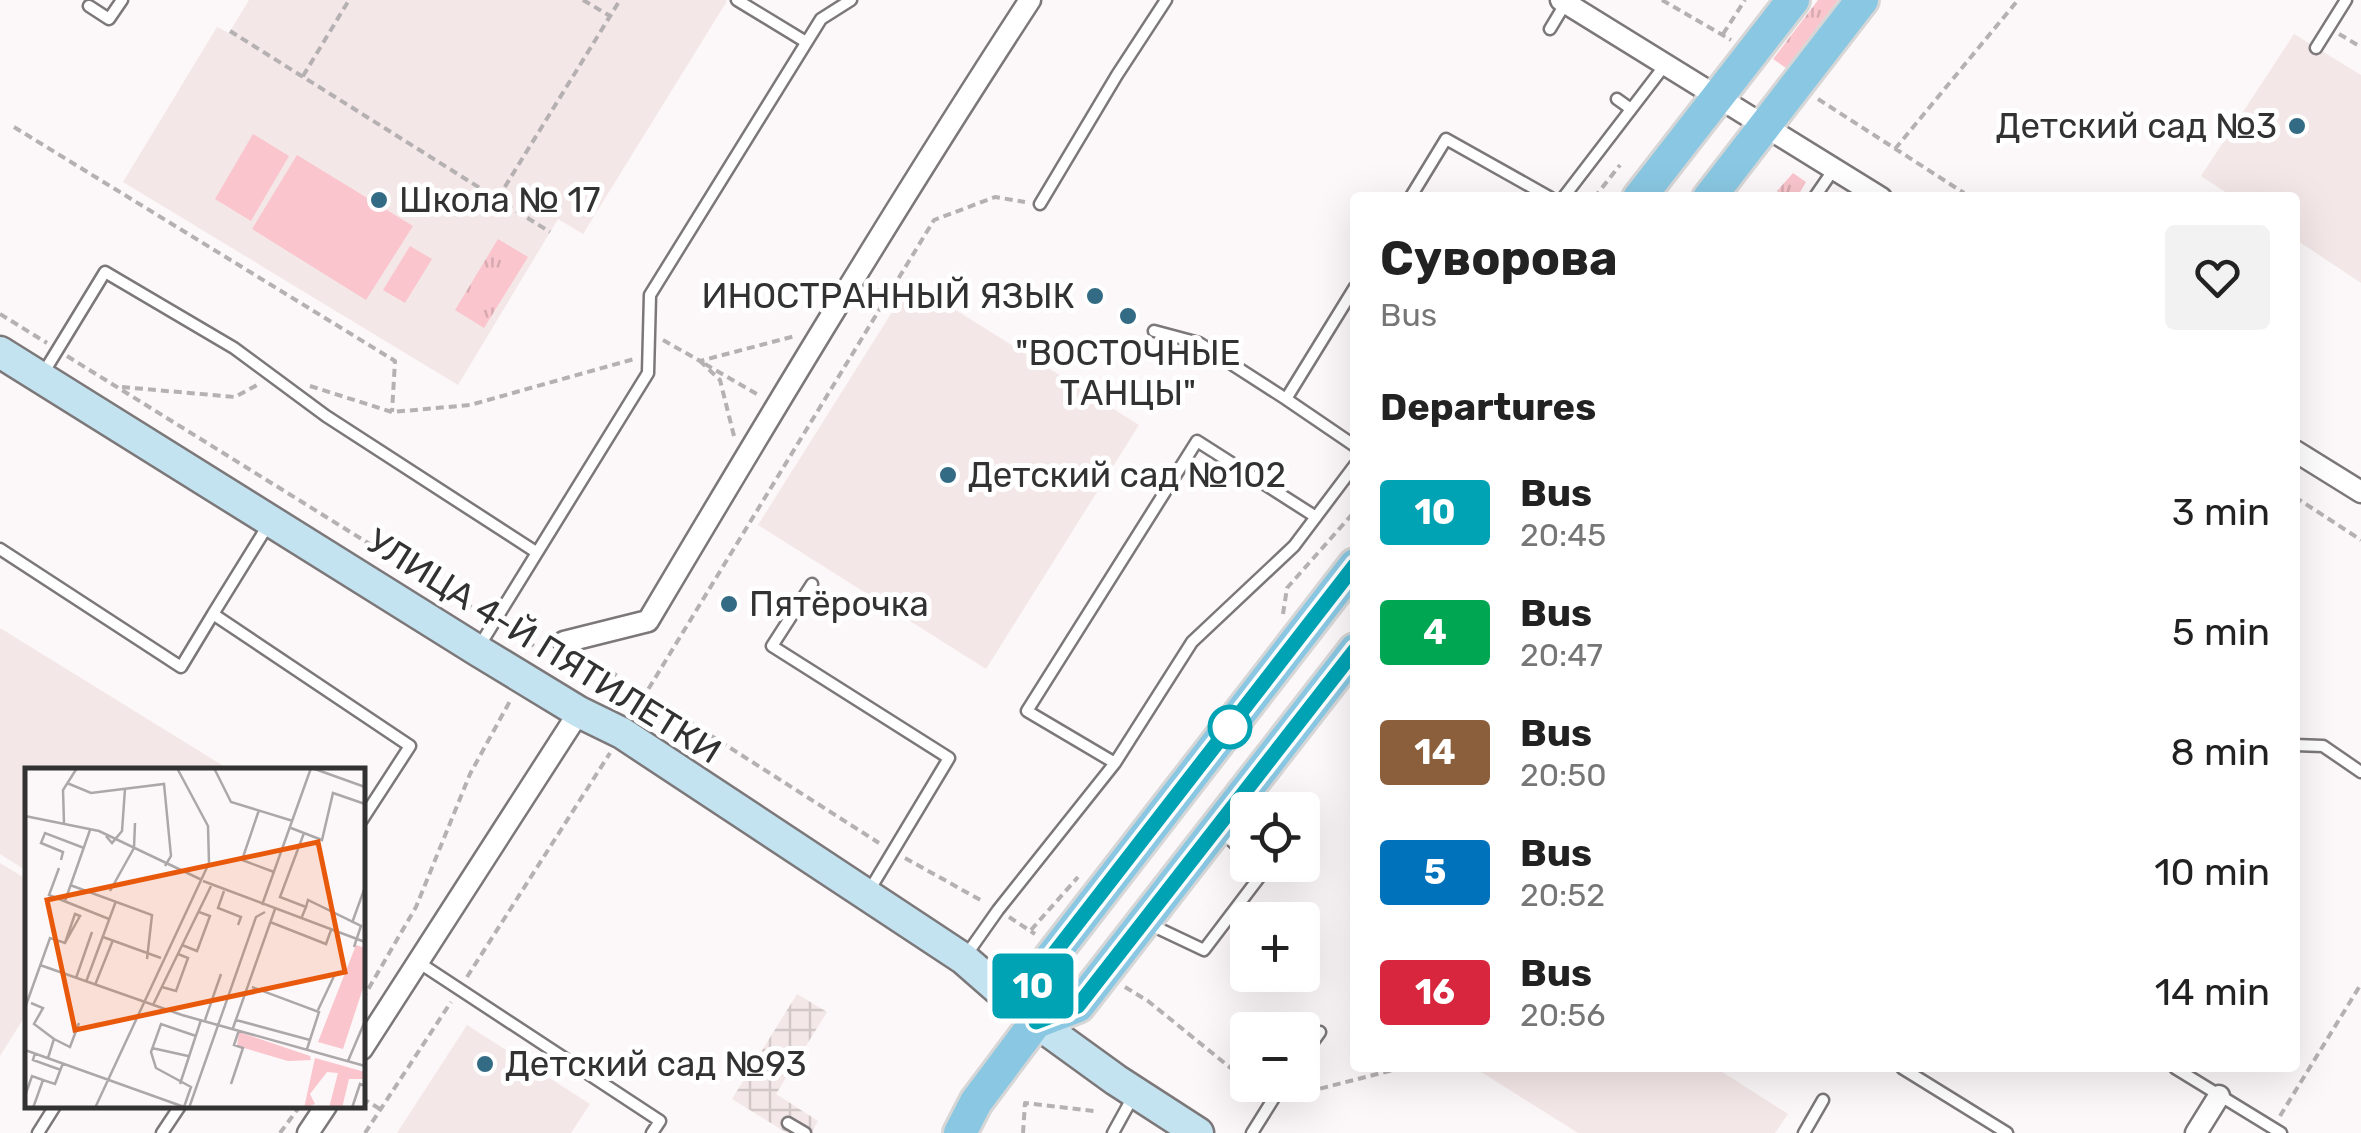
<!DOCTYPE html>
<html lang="en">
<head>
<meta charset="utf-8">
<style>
  body { margin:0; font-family:Rubik,sans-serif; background:#f2f2f2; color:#222; height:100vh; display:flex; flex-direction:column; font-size:38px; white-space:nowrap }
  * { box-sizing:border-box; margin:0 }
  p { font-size:32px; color:#767676 }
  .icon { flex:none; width:55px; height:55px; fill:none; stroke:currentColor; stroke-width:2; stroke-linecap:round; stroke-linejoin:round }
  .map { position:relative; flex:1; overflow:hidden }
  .side { position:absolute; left:1350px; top:192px; width:950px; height:880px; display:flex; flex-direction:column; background:#fff; border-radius:10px; box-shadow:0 10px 40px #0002 }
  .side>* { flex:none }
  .badge { padding:0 20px; border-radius:8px; font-size:35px; line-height:65px }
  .fabs { position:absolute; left:1230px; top:792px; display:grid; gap:20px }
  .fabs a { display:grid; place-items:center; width:90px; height:90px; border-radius:10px; background:#fff; box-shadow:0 10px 40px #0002; font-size:50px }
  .map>.badge { position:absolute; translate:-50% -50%; box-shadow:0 0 0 5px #fff }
  h2 { padding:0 30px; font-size:38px; line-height:90px }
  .round { display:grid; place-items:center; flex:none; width:105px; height:105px; border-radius:10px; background:#f2f2f2 }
  .headline { display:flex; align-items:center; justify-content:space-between; height:170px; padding:0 30px }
  h1 { font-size:48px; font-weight:700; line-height:75px }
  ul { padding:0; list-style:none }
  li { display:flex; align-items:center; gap:30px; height:120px; padding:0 30px }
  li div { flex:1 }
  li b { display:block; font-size:38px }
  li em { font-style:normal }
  li .badge { min-width:110px; font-weight:700; text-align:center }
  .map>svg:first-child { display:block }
  .built { fill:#f4e7e8 }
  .industrial { fill:url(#industrial-grid) }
  .grass { fill:url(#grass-tufts) }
  .pitch { fill:#fac5cc }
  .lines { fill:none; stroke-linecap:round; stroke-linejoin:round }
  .lane-casing { stroke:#7c7879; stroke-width:15 }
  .street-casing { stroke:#7c7879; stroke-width:25 }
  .secondary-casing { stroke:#7c7879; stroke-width:35 }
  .primary-casing { stroke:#d6d6d6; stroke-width:38 }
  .path { stroke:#b5b1b2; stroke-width:4; stroke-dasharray:8 5; stroke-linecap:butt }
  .lane { stroke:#fff; stroke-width:10 }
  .street { stroke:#fff; stroke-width:20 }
  .secondary { stroke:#c4e3f1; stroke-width:30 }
  .primary { stroke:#89c7e2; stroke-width:32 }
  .line-casing { stroke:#fff; stroke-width:22 }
  .line { stroke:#00a3b4; stroke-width:15 }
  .poi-dot { fill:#336b85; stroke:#fff; stroke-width:4 }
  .stop-dot { fill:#fff; stroke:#00a3b4; stroke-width:5 }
  .labels { text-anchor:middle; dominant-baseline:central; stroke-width:10; stroke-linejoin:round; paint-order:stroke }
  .poi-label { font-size:35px; fill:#333232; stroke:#fff; text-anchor:start }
  .street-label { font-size:35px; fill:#333232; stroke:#fff }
  .inset-road { fill:none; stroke:#aca8a9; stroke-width:2.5 }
  .view { fill:#e8590c; fill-opacity:0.15; stroke:#e8590c; stroke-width:5 }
  .inset-edge { fill:none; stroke:#333232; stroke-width:5 }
</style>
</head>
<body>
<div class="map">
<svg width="2361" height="1133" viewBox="0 0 2361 1133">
  <defs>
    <pattern id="industrial-grid" width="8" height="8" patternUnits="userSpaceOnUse" patternTransform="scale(2.5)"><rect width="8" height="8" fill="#f4e7e8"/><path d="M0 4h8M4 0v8" fill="none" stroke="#d2c7c7"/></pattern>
    <pattern id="grass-tufts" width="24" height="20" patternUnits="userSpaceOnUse" patternTransform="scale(2.5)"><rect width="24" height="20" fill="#fac5cc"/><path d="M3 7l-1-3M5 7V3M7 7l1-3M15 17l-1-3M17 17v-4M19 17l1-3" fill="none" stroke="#d7aab0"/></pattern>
  </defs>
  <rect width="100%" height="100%" fill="#fcf7f8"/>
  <path class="built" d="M249,0H725L727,1L583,234L558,219L458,385L123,182L217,27L229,33Z
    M2294,34L2361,75V283L2295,239V198L2233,197L2201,176Z
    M911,282L1139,425L986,669L758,525Z
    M0,628L230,770H28L27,871L0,854Z
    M0,863L28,880L27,1013L0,1056Z
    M467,1025L590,1104L571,1133H397Z
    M1475,1068H1716L1788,1114L1775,1133H1578Z"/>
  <path class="industrial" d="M797,994L827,1012L776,1094L818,1121L811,1133H787L732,1099Z"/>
  <path class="grass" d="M1818,0H1838L1786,68L1773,59Z
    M1793,173L1806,182L1799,194L1789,197L1777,191Z
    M498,239L528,257L484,328L455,310Z"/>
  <path class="pitch" d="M253,134L289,156L251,221L215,199Z
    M297,155L413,226L366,300L252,229Z
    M410,246L432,259L405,303L383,290Z"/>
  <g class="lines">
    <defs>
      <path id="lane" d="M737,0L806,42
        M89,6L109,19L122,0
        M1550,29L1565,4
        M2316,48L2346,0
        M1617,99L1631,109
        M1410,198L1446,139L1551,198
        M1563,198L1665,65
        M1814,198L1834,169
        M1040,204L1117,75L1166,0
        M1355,287L1286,399L1355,446
        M1154,331L1199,343L1286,399
        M44,372L105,272L234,348L326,416L536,552
        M270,522L213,614L410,746L362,820
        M0,549L181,667L213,614
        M812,584L772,646L949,758L869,891
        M480,645L648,373L650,295L821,19L851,0
        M2295,745L2323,746L2361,772
        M1115,763L1027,711L1197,441L1316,517
        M1219,829L1248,856
        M1149,924L1204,950L1264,871L1257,865
        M967,954L998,910L1115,763L1192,642L1294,546L1355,465
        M418,962L660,1121L652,1133
        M1302,1057L1320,1032
        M1902,1068L2007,1133
        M2175,1068L2281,1133
        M788,1123L805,1133
        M38,1133L55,1106
        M162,1133L180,1106
        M1113,1133L1135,1093
        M1252,1133L1282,1085
        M1804,1133L1823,1100"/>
      <path id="street" d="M1561,0L1881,198
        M2295,451L2361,492
        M564,642L648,621C772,412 897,204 1030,0
        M362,1049L579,712
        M308,1133L326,1106
        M2196,1133L2219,1096"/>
      <path id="secondary" d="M0,352L477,650L579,712L622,733L964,959L1036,1022L1116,1080L1198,1133"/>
      <path id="primary" d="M1639,198L1793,0
        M1709,198L1862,0
        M1036,1022L1032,982L1355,565
        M960,1133L976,1102L1036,1022L1078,1006L1355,650"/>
    </defs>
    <use href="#lane" class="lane-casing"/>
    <use href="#street" class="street-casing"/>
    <use href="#secondary" class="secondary-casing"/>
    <use href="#primary" class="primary-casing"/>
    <path class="path" d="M583,0L610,16
      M1662,0L1731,40
      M230,31L550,232
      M1723,34L1745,0
      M2339,34L2361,47
      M303,76L349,0
      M1818,99L1964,193
      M14,127L395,361L392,412
      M1895,149L2018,0
      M498,198L620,0
      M1594,198L1620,165
      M865,300L894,280
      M0,314L47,343
      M663,340L700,361L795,336
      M67,356L484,615
      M310,386L392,412L470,405L634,359
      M122,387L235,397L259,384
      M734,436L720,380L700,361L760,396
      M2295,497L2361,540
      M1283,614L1287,588L1355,511
      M505,628L539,649L544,647
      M588,657L879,843
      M635,711L934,220L995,197L1025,202
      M905,858L984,902
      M1009,917L1035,934
      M1031,930L1078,877
      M467,977L610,753
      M1125,987L1148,1001L1248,1082
      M362,1000L416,907L470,774L510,701
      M1295,1095L1401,1068
      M362,1098L380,1109
      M2280,1116L2361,984
      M280,1133L300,1106
      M365,1133L451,1002
      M1023,1133L1025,1103L1094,1111"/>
    <use href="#lane" class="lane"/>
    <use href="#street" class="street"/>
    <use href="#secondary" class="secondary"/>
    <use href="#primary" class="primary"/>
  </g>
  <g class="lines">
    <defs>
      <path id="line" d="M1355,565L1032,982L1036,1022L1078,1006L1355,650"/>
    </defs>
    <use href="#line" class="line-casing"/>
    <use href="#line" class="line"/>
  </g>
  <g class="poi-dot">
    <circle cx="2297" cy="126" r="10"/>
    <circle cx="379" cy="200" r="10"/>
    <circle cx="1095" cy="296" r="10"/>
    <circle cx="1128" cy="316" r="10"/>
    <circle cx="948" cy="475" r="10"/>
    <circle cx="729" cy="604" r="10"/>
    <circle cx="485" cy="1064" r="10"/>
  </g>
  <circle class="stop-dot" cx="1230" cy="727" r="20"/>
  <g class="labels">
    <g class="poi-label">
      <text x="2277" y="126" text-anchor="end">Детский сад №3</text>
      <text x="399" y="200">Школа № 17</text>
      <text x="1075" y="296" text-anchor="end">ИНОСТРАННЫЙ ЯЗЫК</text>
      <text x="1128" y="353" text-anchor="middle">"ВОСТОЧНЫЕ<tspan x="1128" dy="40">ТАНЦЫ"</tspan></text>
      <text x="968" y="475">Детский сад №102</text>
      <text x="749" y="604">Пятёрочка</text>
      <text x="505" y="1064">Детский сад №93</text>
    </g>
    <g class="street-label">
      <text transform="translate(544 646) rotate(32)">УЛИЦА 4-Й ПЯТИЛЕТКИ</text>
    </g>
  </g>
  <g transform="translate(25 768)">
    <rect width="340" height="340" fill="#fcf7f8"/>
    <path d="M331,177L340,180V214L318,281L293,274Z" fill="#fac5cc"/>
    <path d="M214,264L285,288L286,292L263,293L212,278ZM290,290L340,304V311H324L317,340H304L313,305L302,304L285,326L290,336L279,340Z" fill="#fac5cc"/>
    <path class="inset-road" d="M189,0L206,34L268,53M287,0L340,19M42,15L66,25L139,16L146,88L140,98M234,42L217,92L249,104M0,48L74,63L177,112M39,55L38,22L52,0M266,60L297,72L308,25L340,36M81,68L87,75L97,63L100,21M36,92L38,84L16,75L20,65L59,80M34,100L24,127L84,151M178,113L340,174M45,117L127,147L122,191M85,123L109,80L110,55M199,123L193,140L216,149L213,157M40,133L65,62M237,137L286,0M281,139L283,132L336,158L329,179M276,151L281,139L255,129L279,65M245,154L301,176L306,162M327,155L340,119M78,169L136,190M157,177L172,183L185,148L174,144M15,197L157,247L340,298M51,210L67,164M61,214L91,133M70,217L88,172M137,219L151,223L163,190L153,186M227,219L294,244L282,281M6,235L18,240L9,256L29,271L23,290M128,237L186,118M0,240L25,170L40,175L50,146L55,148L40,175M293,242L310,206M180,252L196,206M211,252L285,272M208,260L250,141M29,271L45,279L54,255M127,280L163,288M0,282L162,340M10,285L8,292L36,302M323,293L340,253M155,316L176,252M206,316L218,280L209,277L214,262M0,328L7,308L18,312M159,339L166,319L131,300L126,284L136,256L171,268M8,340L18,312L30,316L38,295M70,340L184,95L183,58L152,0M164,340L231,149L240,144M327,340L335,316L340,318"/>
    <path class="view" d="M293,74L320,204L50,262L22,132Z"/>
    <rect width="340" height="340" class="inset-edge"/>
  </g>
</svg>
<div class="fabs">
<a><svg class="icon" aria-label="locate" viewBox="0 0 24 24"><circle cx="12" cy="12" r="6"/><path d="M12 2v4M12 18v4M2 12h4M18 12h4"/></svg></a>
<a>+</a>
<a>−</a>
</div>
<b class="badge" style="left:1033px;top:986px;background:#00a3b4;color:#fff">10</b>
<section class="side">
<div class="headline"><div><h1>Суворова</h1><p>Bus</p></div><a class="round"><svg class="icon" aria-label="heart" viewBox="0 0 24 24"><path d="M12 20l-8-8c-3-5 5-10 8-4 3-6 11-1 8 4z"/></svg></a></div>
<h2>Departures</h2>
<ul>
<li><span class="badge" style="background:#00a3b4;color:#fff">10</span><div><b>Bus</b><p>20:45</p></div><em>3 min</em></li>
<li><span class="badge" style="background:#00a651;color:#fff">4</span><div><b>Bus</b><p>20:47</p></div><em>5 min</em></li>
<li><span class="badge" style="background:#8b5e3c;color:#fff">14</span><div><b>Bus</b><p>20:50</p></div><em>8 min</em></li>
<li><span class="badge" style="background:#0072bc;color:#fff">5</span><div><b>Bus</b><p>20:52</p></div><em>10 min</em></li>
<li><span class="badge" style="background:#d7263d;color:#fff">16</span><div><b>Bus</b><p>20:56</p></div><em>14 min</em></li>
</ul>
</section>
</div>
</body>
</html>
